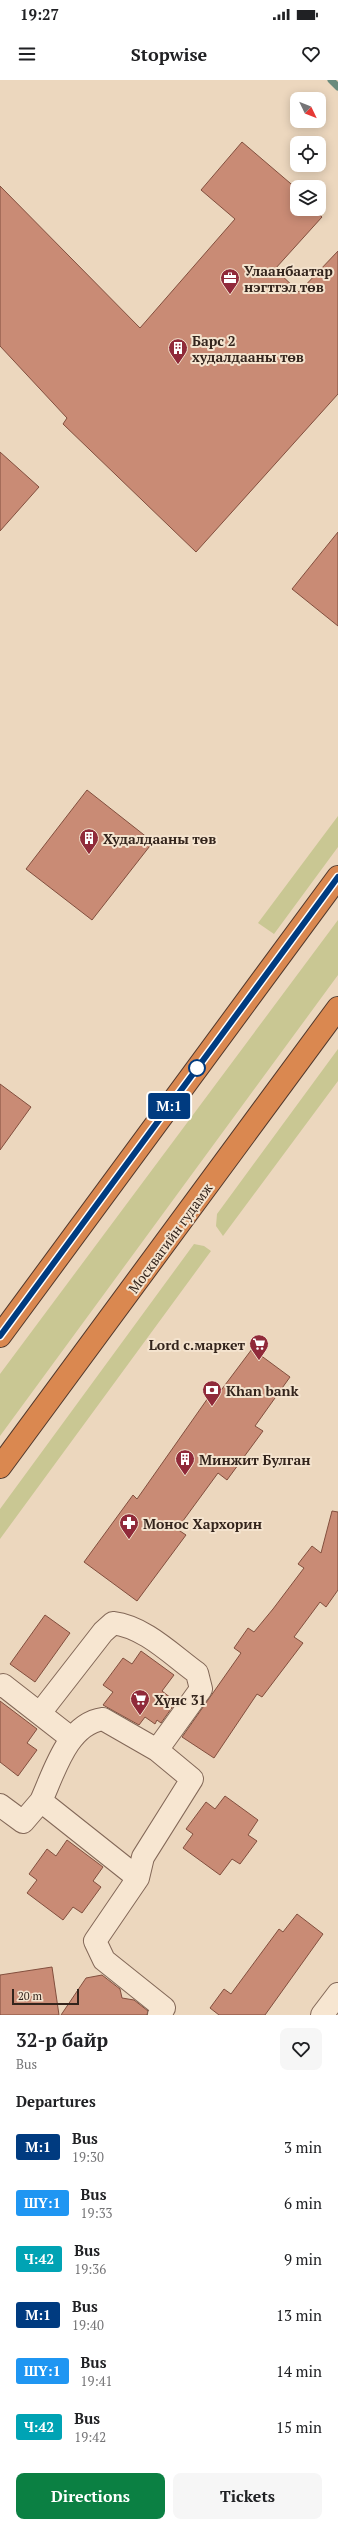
<!DOCTYPE html>
<html lang="en">
<head>
<meta charset="utf-8">
<style>
  body { margin:0; font-family:"PT Serif",serif; background:#f6f6f6; color:#202124; height:100vh; display:flex; flex-direction:column; font-size:15px; white-space:nowrap }
  * { box-sizing:border-box; margin:0 }
  p { font-size:13px; color:#757577 }
  .icon { flex:none; width:22px; height:22px; fill:none; stroke:currentColor; stroke-width:2; stroke-linecap:round; stroke-linejoin:round }
  .map { position:relative; height:1935px; overflow:hidden }
  .side { display:flex; flex-direction:column; background:#fff; flex:1 }
  .side>* { flex:none }
  .badge { padding:0 8px; border-radius:3px; font-size:14px; line-height:26px }
  .needle { width:26px; rotate:133deg }
  .buttons { position:absolute; left:290px; top:12px; display:grid; gap:8px }
  .buttons a { display:grid; place-items:center; width:36px; height:36px; border-radius:8px; background:#fff; box-shadow:0 2px 10px #0003; font-size:20px }
  .scale { position:absolute; left:12px; bottom:10px; width:67px; box-sizing:border-box; padding-left:4px; border:2px solid #33241c; border-top:0; font-size:11px; line-height:14px; white-space:nowrap; color:#33241c; -webkit-text-stroke:3px #f4e3ce; paint-order:stroke }
  .map>.badge { position:absolute; translate:-50% -50%; box-shadow:0 0 0 2px #fff }
  h2 { padding:0 16px; font-size:15px; line-height:36px }
  .round { display:grid; place-items:center; flex:none; width:42px; height:42px; border-radius:8px; background:#f6f6f6 }
  .headline { display:flex; align-items:center; justify-content:space-between; height:68px; padding:0 16px }
  h1 { font-size:19px; font-weight:800; line-height:30px }
  .primary-button { display:flex; gap:8px; margin-top:auto; padding:8px 16px }
  .primary-button a { flex:1; height:46px; border-radius:8px; background:#0b8043; color:#fff; font-size:16px; font-weight:800; line-height:46px; text-align:center }
  .primary-button a+a { background:#f6f6f6; color:#202124 }
  ul { padding:0; list-style:none }
  li { display:flex; align-items:center; gap:12px; height:56px; padding:0 16px }
  li div { flex:1 }
  li b { display:block; font-size:15px }
  li em { font-style:normal }
  li .badge { min-width:44px; font-weight:700; text-align:center }
  .status { display:flex; justify-content:space-between; align-items:center; height:28px; padding:0 20px; background:#fff; direction:ltr }
  .status svg { height:11px; fill:currentColor }
  header { display:flex; justify-content:space-between; align-items:center; height:52px; padding:0 16px; background:#fff; font-size:18px; font-weight:800 }
  .map>svg:first-child { display:block }
  .green { fill:#c9c793 }
  .lines { fill:none; stroke-linecap:round; stroke-linejoin:round }
  .stream { stroke:#6a8b7d; stroke-width:7 }
  .building { fill:#c98b75; stroke:#824f3e }
  .minor-casing { stroke:#836858; stroke-width:24 }
  .highway-casing { stroke:#51382c; stroke-width:24 }
  .minor { stroke:#f7e6d1; stroke-width:22 }
  .highway { stroke:#da8850; stroke-width:22 }
  .line-casing { stroke:#fff; stroke-width:9 }
  .line { stroke:#003b80; stroke-width:6 }
  .stop-dot { fill:#fff; stroke:#003b80; stroke-width:2 }
  .labels { text-anchor:middle; dominant-baseline:central; stroke-width:4; stroke-linejoin:round; paint-order:stroke }
  .poi-label { font-size:14px; font-weight:bold; fill:#33241c; stroke:#f4e3ce; text-anchor:start }
  .street-label { font-size:14px; fill:#33241c; stroke:#f4e3ce }
</style>
</head>
<body>
<div class="status"><b>19:27</b><svg viewBox="0 0 49 12"><path d="M0 12V9h3v3zM5 12V6h3v6zM10 12V3h3v9zM15 12V0h3v12zM26 1h20v11H26zM47 4h2v5h-2z"/></svg></div>
<header><svg class="icon" aria-label="menu" viewBox="0 0 24 24"><path d="M4 6h16M4 12h16M4 18h16"/></svg>Stopwise<svg class="icon" aria-label="heart" viewBox="0 0 24 24"><path d="M12 20l-8-8c-3-5 5-10 8-4 3-6 11-1 8 4z"/></svg></header>
<div class="map">
<svg width="338" height="1935" viewBox="0 0 338 1935">
  <rect width="100%" height="100%" fill="#ecd7be"/>
  <path class="green" d="M338,736V767L274,854L258,843Z
    M338,840V895L0,1356V1294Z
    M338,969V1001L223,1156L216,1146L217,1134Z
    M194,1164L204,1166L211,1171L0,1459V1429Z"/>
  <g class="lines">
    <path class="stream" d="M331,0L338,7"/>
  </g>
  <path class="building" d="M242,62L297,109V129H313L322,137L275,189L299,212L338,171V314L196,472L63,344L67,338L0,266V106L140,248L235,139L201,110Z
    M0,372L39,407L0,451Z
    M338,452V546L292,509Z
    M87,710L153,762L92,840L26,789Z
    M0,1004L31,1027L0,1070Z
    M252,1269L290,1297L255,1346L263,1351L227,1400L218,1393L177,1449L186,1455L137,1521L84,1482L133,1415L137,1419L208,1318L213,1321Z
    M332,1431L338,1432V1510L326,1527L320,1522L294,1557L303,1563L262,1617L257,1614L214,1678L182,1657L241,1573L234,1568L248,1548L254,1552L273,1529L304,1488L298,1484L312,1466L321,1473Z
    M45,1535L70,1553L35,1602L10,1584Z
    M141,1571L174,1595L162,1611L176,1622L161,1643L157,1640L155,1644L145,1637L139,1645L103,1625L113,1612L103,1605L123,1578L132,1584Z
    M0,1621L37,1649L27,1663L37,1670L18,1696L0,1682Z
    M225,1716L258,1740L248,1755L257,1761L240,1784L232,1779L220,1795L183,1768L193,1754L186,1749L206,1722L215,1729Z
    M67,1760L103,1787L93,1801L101,1807L82,1833L73,1827L63,1840L27,1813L37,1800L29,1794L47,1769L56,1776Z
    M297,1834L323,1854L265,1935H219L210,1928L224,1909L231,1914L279,1849L283,1852Z
    M52,1887L59,1935H0V1895Z
    M102,1895L120,1909L122,1918L134,1920L148,1931L147,1935H61L86,1898Z"/>
  <g class="lines">
    <defs>
      <path id="minor" d="M0,1606L3,1605L71,1658
        M40,1633L103,1552L113,1543C145,1547 172,1575 197,1593L201,1609L157,1670
        M0,1725L23,1742L41,1721
        M138,1798L41,1721C54,1693 67,1644 103,1639L157,1670L192,1699L143,1777L138,1798L95,1861L104,1880L164,1928L159,1935
        M322,1935L338,1914"/>
      <path id="highway" d="M0,1256L338,797
        M0,1387L338,928"/>
    </defs>
    <use href="#minor" class="minor-casing"/>
    <use href="#highway" class="highway-casing"/>
    <use href="#minor" class="minor"/>
    <use href="#highway" class="highway"/>
  </g>
  <g class="lines">
    <defs>
      <path id="line" d="M0,1256L338,797"/>
    </defs>
    <use href="#line" class="line-casing"/>
    <use href="#line" class="line"/>
  </g>
  <defs>
    <symbol id="office-pin" viewBox="-11 -11 22 30"><path d="M0 17L-7.5 6A9.5 9.5 0 1 1 7.5 6Z" fill="#902a3a" stroke="#f4e3ce"/><path d="M-6-3h4V-5.5h4V-3h4V5H-6ZM-1-4.5V-3h2v-1.5ZM-6 0V1H6V0Z" fill="#fff"/></symbol>
    <symbol id="building-pin" viewBox="-11 -11 22 30"><path d="M0 17L-7.5 6A9.5 9.5 0 1 1 7.5 6Z" fill="#902a3a" stroke="#f4e3ce"/><path d="M-4-6H4V6H1V3H-1V6H-4ZM-2.5-4.3h1.7v1.8h-1.7ZM.8-4.3h1.7v1.8H.8ZM-2.5-1h1.7V.8h-1.7ZM.8-1h1.7V.8H.8Z" fill="#fff"/></symbol>
    <symbol id="supermarket-pin" viewBox="-11 -11 22 30"><path d="M0 17L-7.5 6A9.5 9.5 0 1 1 7.5 6Z" fill="#902a3a" stroke="#f4e3ce"/><path d="M-6-5.5h2.5l.6 2H6L4.5 2H-2.5L-4.4-4H-6ZM-1.5 3.2a1.3 1.3 0 1 0 .1 0ZM3 3.2a1.3 1.3 0 1 0 .1 0Z" fill="#fff"/></symbol>
    <symbol id="bank-pin" viewBox="-11 -11 22 30"><path d="M0 17L-7.5 6A9.5 9.5 0 1 1 7.5 6Z" fill="#902a3a" stroke="#f4e3ce"/><path d="M-6-4H6V4H-6ZM0-2.3a2.3 2.3 0 1 0 0 4.6a2.3 2.3 0 1 0 0-4.6Z" fill="#fff"/></symbol>
    <symbol id="pharmacy-pin" viewBox="-11 -11 22 30"><path d="M0 17L-7.5 6A9.5 9.5 0 1 1 7.5 6Z" fill="#902a3a" stroke="#f4e3ce"/><path d="M-2-6h4v4h4v4h-4v4h-4v-4h-4v-4h4Z" fill="#fff"/></symbol>
  </defs>
  <g fill-rule="evenodd">
    <use href="#office-pin" x="219" y="187" width="22" height="30"/>
    <use href="#building-pin" x="167" y="257" width="22" height="30"/>
    <use href="#building-pin" x="78" y="747" width="22" height="30"/>
    <use href="#supermarket-pin" x="248" y="1253" width="22" height="30"/>
    <use href="#bank-pin" x="201" y="1299" width="22" height="30"/>
    <use href="#building-pin" x="174" y="1368" width="22" height="30"/>
    <use href="#pharmacy-pin" x="118" y="1432" width="22" height="30"/>
    <use href="#supermarket-pin" x="129" y="1608" width="22" height="30"/>
  </g>
  <circle class="stop-dot" cx="197" cy="988" r="8"/>
  <g class="labels">
    <g class="poi-label">
      <text x="244" y="190">Улаанбаатар<tspan x="244" dy="16">нэгтгэл төв</tspan></text>
      <text x="192" y="260">Барс 2<tspan x="192" dy="16">худалдааны төв</tspan></text>
      <text x="103" y="758">Худалдааны төв</text>
      <text x="245" y="1264" text-anchor="end">Lord с.маркет</text>
      <text x="226" y="1310">Khan bank</text>
      <text x="199" y="1379">Минжит Булган</text>
      <text x="143" y="1443">Монос Хархорин</text>
      <text x="154" y="1619">Хүнс 31</text>
    </g>
    <g class="street-label">
      <text transform="translate(170 1158) rotate(-54)">Москвагийн гудамж</text>
    </g>
  </g>
</svg>
<div class="buttons">
<a><svg class="needle" viewBox="-14 -14 28 28"><path d="M0-13l5 13h-10z" fill="#e53935"/><path d="M0 13l5-13h-10z" fill="#757577"/></svg></a>
<a><svg class="icon" aria-label="locate" viewBox="0 0 24 24"><circle cx="12" cy="12" r="6"/><path d="M12 2v4M12 18v4M2 12h4M18 12h4"/></svg></a>
<a><svg class="icon" aria-label="layers" viewBox="0 0 24 24"><path d="M12 4l9 5-9 5-9-5zM3 14l9 5 9-5"/></svg></a>
</div>
<div class="scale">20 m</div>
<b class="badge" style="left:169px;top:1026px;background:#003b80;color:#fff">М:1</b>
</div>
<section class="side">
<div class="headline"><div><h1>32-р байр</h1><p>Bus</p></div><a class="round"><svg class="icon" aria-label="heart" viewBox="0 0 24 24"><path d="M12 20l-8-8c-3-5 5-10 8-4 3-6 11-1 8 4z"/></svg></a></div>
<h2>Departures</h2>
<ul>
<li><span class="badge" style="background:#003b80;color:#fff">М:1</span><div><b>Bus</b><p>19:30</p></div><em>3 min</em></li>
<li><span class="badge" style="background:#1f96f2;color:#fff">ШҮ:1</span><div><b>Bus</b><p>19:33</p></div><em>6 min</em></li>
<li><span class="badge" style="background:#00a3b4;color:#fff">Ч:42</span><div><b>Bus</b><p>19:36</p></div><em>9 min</em></li>
<li><span class="badge" style="background:#003b80;color:#fff">М:1</span><div><b>Bus</b><p>19:40</p></div><em>13 min</em></li>
<li><span class="badge" style="background:#1f96f2;color:#fff">ШҮ:1</span><div><b>Bus</b><p>19:41</p></div><em>14 min</em></li>
<li><span class="badge" style="background:#00a3b4;color:#fff">Ч:42</span><div><b>Bus</b><p>19:42</p></div><em>15 min</em></li>
</ul>
<div class="primary-button"><a>Directions</a><a>Tickets</a></div>
</section>
</body>
</html>
